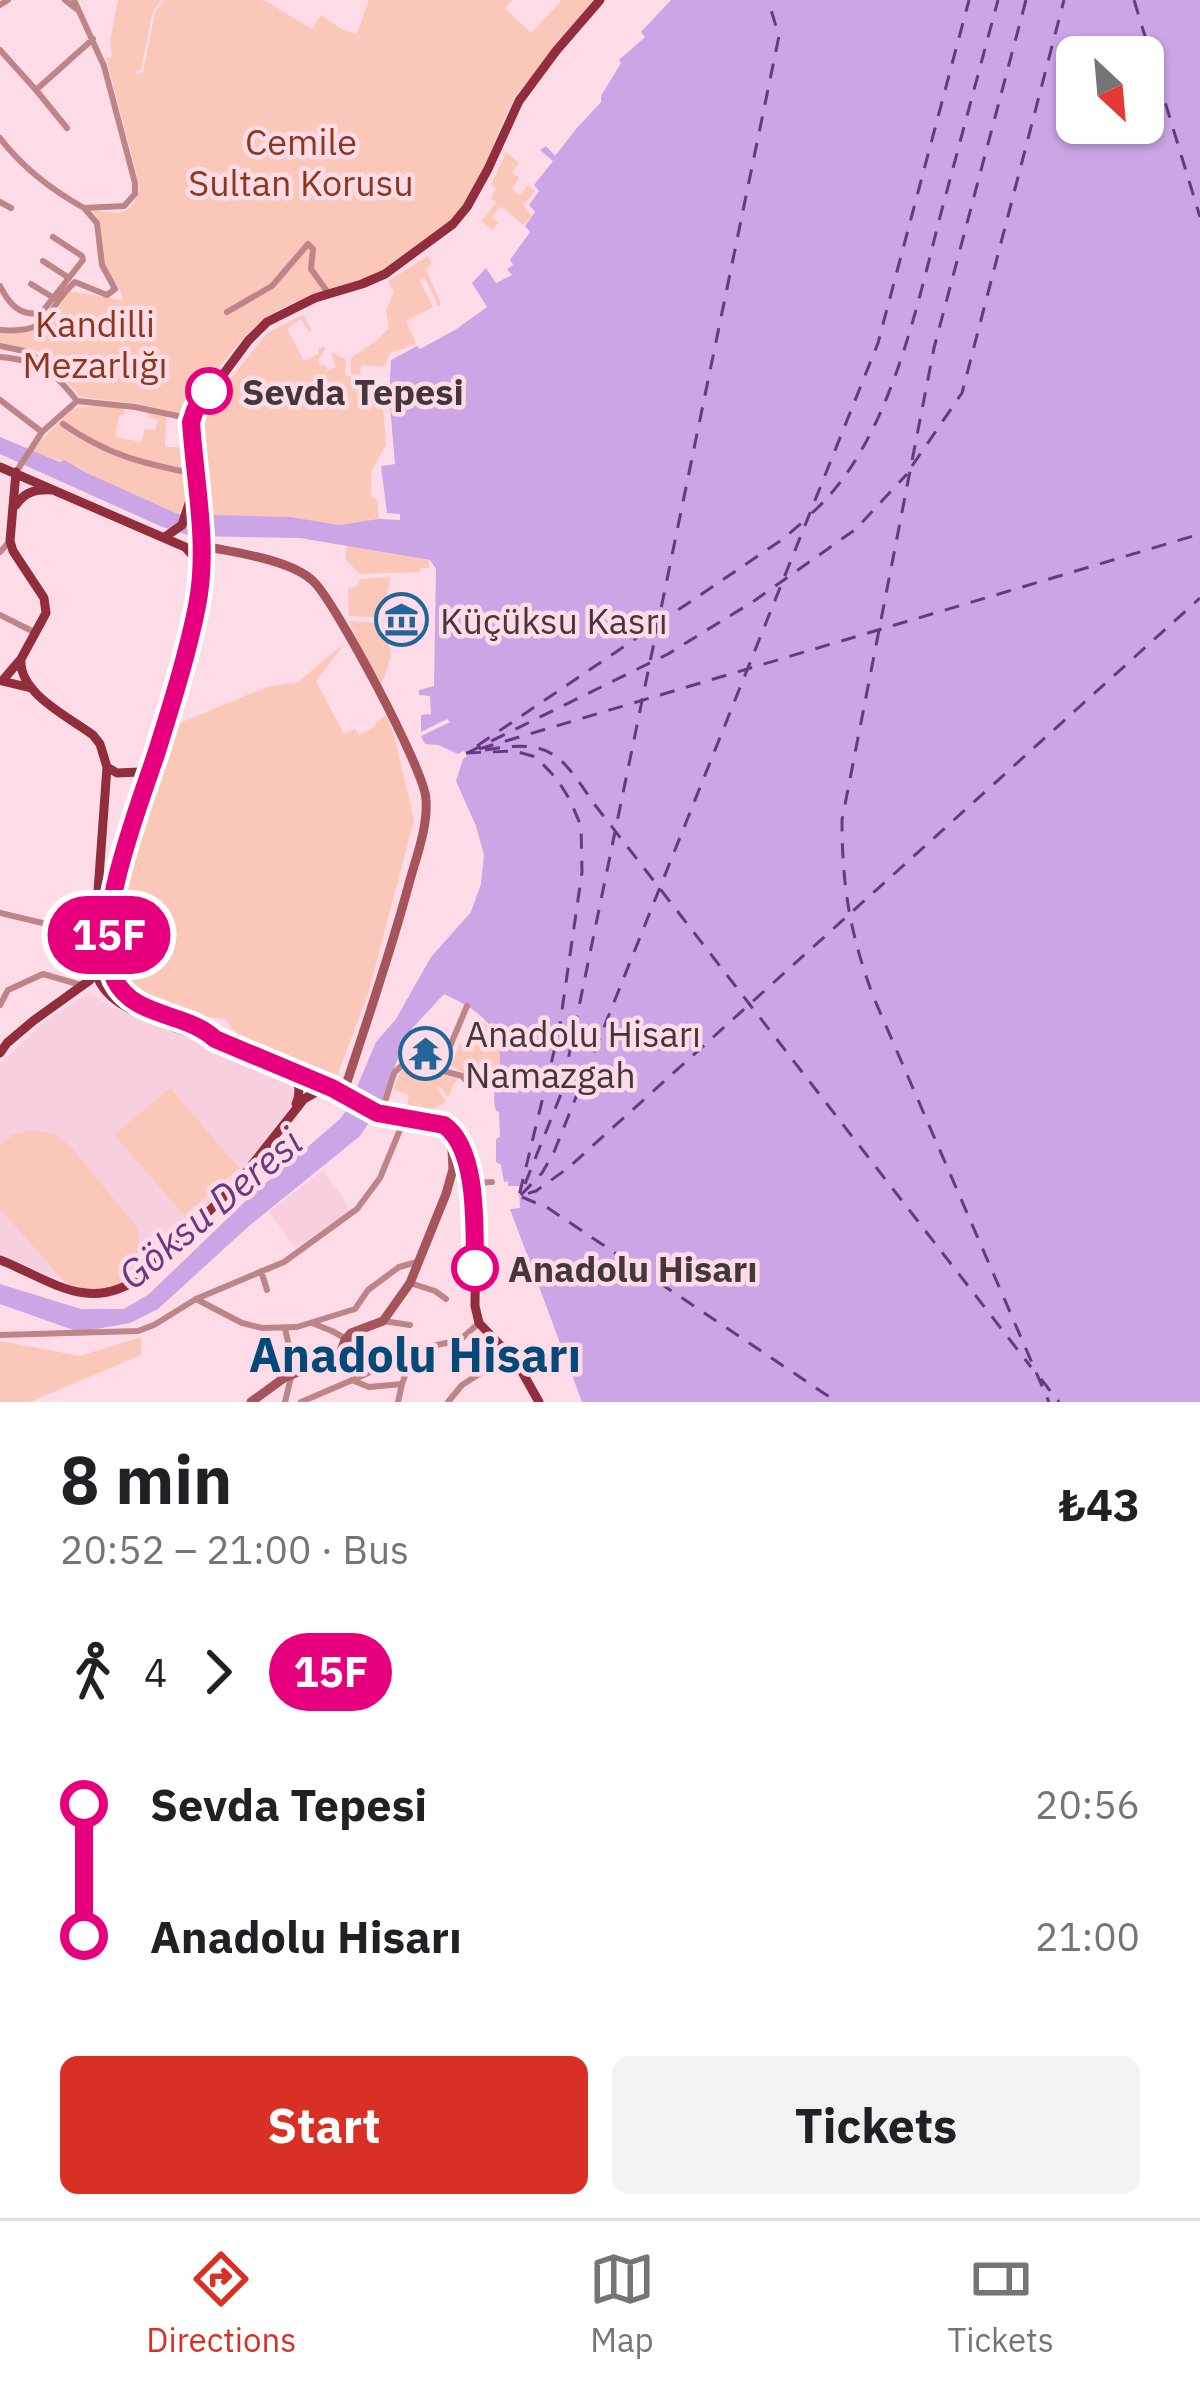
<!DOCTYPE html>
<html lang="en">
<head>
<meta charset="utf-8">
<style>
  body { margin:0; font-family:"IBM Plex Sans",sans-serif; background:#f2f2f2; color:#202124; height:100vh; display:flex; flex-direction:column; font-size:45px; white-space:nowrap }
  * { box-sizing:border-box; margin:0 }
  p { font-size:39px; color:#757577 }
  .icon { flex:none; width:66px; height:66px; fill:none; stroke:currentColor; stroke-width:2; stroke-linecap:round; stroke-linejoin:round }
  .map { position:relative; height:1402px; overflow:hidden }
  .drawer { display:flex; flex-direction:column; background:#fff; flex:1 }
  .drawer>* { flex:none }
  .badge { padding:0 24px; border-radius:39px; font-size:42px; line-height:78px }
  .needle { width:78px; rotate:154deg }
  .fabs { position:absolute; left:1056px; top:36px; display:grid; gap:24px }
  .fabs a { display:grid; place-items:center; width:108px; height:108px; border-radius:18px; background:#fff; box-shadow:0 3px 9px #0004; font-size:60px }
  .map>.badge { position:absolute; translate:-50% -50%; box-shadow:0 0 0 6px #fff }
  .legs { display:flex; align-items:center; gap:18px; height:132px; padding:0 60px; font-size:39px }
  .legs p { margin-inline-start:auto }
  .head { display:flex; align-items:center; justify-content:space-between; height:204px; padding:0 60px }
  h1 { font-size:66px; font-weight:800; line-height:90px }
  .primary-button { display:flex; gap:24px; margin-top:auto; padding:24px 60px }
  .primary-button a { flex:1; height:138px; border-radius:18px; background:#d93025; color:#fff; font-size:48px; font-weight:800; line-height:138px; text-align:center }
  .primary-button a+a { background:#f2f2f2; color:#202124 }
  ul { padding:0 60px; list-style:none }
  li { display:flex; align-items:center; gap:42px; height:132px; font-size:45px }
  li i { display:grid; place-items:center; width:18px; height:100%; margin:0 15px; background:currentColor }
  li i::after { content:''; width:30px; height:30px; margin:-15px; border:9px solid; border-radius:50%; background:#fff }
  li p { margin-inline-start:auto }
  li:first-child i { background:linear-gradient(#0000 50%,currentColor 0) }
  li:last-child i { background:linear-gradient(currentColor 50%,#0000 0) }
  .tabs { display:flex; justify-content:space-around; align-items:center; height:168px; border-top:3px solid #e0e0e0; background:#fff; font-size:33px; color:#757577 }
  .tabs a { display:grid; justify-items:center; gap:6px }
  .tabs .selected { color:#d93025 }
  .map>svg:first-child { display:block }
  .built { fill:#f8cfde }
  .green { fill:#fac7b9 }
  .water { fill:#cba5e5; fill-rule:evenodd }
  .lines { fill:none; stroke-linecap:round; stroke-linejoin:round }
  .ferry { stroke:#673884; stroke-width:3; stroke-dasharray:15 12; stroke-linecap:butt }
  .street { stroke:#be8588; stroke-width:6 }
  .secondary { stroke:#a5545c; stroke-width:9 }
  .primary { stroke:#912d3c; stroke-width:9 }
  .line-1-casing { stroke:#fff; stroke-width:27 }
  .line-1 { stroke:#e6007e; stroke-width:18 }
  .stop-1-dot { fill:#fff; stroke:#e6007e; stroke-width:6 }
  .labels { text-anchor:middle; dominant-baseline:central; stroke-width:9; stroke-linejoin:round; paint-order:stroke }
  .park-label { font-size:36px; fill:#8f361b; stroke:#fddce8 }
  .stop-label { font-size:36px; font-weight:bold; fill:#44373b; stroke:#fddce8; text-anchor:start }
  .poi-label { font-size:36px; fill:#44373b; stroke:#fddce8; text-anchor:start }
  .water-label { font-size:39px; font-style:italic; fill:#673884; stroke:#fddce8 }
  .district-label { font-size:48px; font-weight:bold; fill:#044978; stroke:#fddce8 }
</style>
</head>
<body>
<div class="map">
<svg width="1200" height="1402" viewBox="0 0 1200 1402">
  <rect width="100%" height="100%" fill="#fddce8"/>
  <path class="built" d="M89,992L111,1007L284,1079L292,1087L294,1096L287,1113L238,1176L167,1246L122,1284L67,1282L0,1256V1063L45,1021Z
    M323,1170L351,1210L295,1248L269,1212Z"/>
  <path class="green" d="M118,0H161L152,14L141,70L135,71L137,74L143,72L155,13L164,0H264L312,29L321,15L343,30L357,34L369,0H512L505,8L531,33L562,0H594L518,93C492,134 485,187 449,222C426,244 394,265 365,278C330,293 294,297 263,320C236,340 207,385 186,412L179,414L140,404L80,397L41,352L0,344V333H20L51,323L68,291L122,300C122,285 110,280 105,266C97,246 109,226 91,210C119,213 132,219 140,187L106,58L112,57L110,41Z
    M506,152L519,163L512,172L519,178L512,189L520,195L528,185L535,191L523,205L532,216L523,225L501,206L492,217L498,223L492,230L481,221L496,203L491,198L496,189L491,185Z
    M428,256L432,263L426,269L441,304L438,306L425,278L419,280L433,307L406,321L416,344L390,353L384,367L361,365L360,375L351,374V358L376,341L389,328L386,311L394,292L388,281Z
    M303,315L312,331H308L301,319L287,329L304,361L318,354L319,348L324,347L325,349L318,361L321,366L325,365L328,370L336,367L331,352L346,360L345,375L357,379L356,390L382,393L386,445L371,472V495L377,500L379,521L339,525L291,517L208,515L201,416L267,333Z
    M88,406L125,408L124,415L119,416L115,437L141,442L145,429L155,430L158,420L148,417L149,412L166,416L165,447H186C189,470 194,494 178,514L87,473L79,467L31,451L72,409Z
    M347,546L429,560V568H421L420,572L360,574L345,559Z
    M390,577C390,592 383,603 379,618L349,616L348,589L356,587L361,579Z
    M349,621L379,623C381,632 388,641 390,649C393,661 383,674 382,684L364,656Z
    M345,643L316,681L344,734L355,729L359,735L376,726V722L386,715L395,739L414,820L368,994L337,1076L255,1045L241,1038L225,1019L200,1016L166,1000L133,989L124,981L114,956L122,864L168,728L267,687L298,682Z
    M483,1021C501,1037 501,1049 498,1072L476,1071L473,1079L451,1066L460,1043L470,1047Z
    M407,1066L459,1079L453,1084L449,1097L446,1096L443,1090L437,1086L446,1102L423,1114L421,1120H416L421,1101L418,1108H407L409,1095L394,1089L399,1075Z
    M170,1088L239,1168L184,1215L114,1135Z
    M34,1130L54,1134L70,1146L137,1227C148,1274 109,1308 65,1282L0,1209V1145L14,1134Z
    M141,1337V1355L30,1402H0V1341L80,1356Z"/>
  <path class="water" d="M671,0H1200V1402H582L510,1209L520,1208L519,1186H508V1181L504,1182L501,1165L496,1162V1139L500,1137L499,1112L496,1111C492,1097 495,1087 498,1073C507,1028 480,1011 444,994L406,1035L382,1103L360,1136L249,1226L158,1309L130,1323L79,1332L0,1304V1284L81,1309H124L149,1294L254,1193L340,1119L348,1108L376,1042L396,1019L431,957L471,912L481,884L484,855L476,826L456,781L463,759L467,756L464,751L458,754L438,745L425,744L421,736L450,722L447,719L421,732V715L431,714L430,696L419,695V690L434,686L436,569L430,560L300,538L191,536L160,526L0,454V437L60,462L64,460L87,473L178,514L291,517L339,525L379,519L400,520V514L387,513L381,466L395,464L389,394L391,360L417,346L420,349L455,330L487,307L472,283L486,268L496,283L512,275L507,269L513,265L510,260L530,232L525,226L535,212L529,205L539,191L534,185L553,161L540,150L546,146L555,156L576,129L601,102V96L621,63L619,60L645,37L641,32ZM1077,57H1143V123H1077Z"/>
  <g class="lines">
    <path class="ferry" d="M1026,0L934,348L842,820C842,887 850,933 873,996L1049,1402
      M1134,0L1200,217
      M912,466L962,393L1064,0
      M812,513C889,444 916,310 941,213C960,142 979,71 998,0
      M477,746L783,539L805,520
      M479,749L1200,534
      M485,750C552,738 560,754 595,805L1031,1367
      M466,753L514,751L536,757L557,779L570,800L581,826L582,872L559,1031L519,1196L536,1191L568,1168L1200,598
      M467,753L668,654L754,601L856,529L907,474
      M525,1184L561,1094L779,36L768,0
      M521,1195L542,1173L554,1152L878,343L969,0
      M522,1197L548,1208L837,1402
      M1041,1379L1059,1402"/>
    <path class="street" d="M65,0L78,10
      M0,5L8,0
      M0,50L36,90
      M67,128L36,90L93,39
      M0,138C22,167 52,190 84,208
      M0,202L11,208
      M43,261L69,278
      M31,284L54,298
      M0,286C9,304 21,318 42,312L83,260L82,256L53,237
      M227,312L272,286L308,244L313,249L311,269L329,294
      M0,330C56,334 43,310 75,282L107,295L115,289L102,265L97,223L84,208L124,206L135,194V183L104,66L74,0
      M0,346L29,352L45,365
      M0,357C41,361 52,369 77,401L135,407L192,419
      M0,400L42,432
      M63,424C109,456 142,463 195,474
      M16,472L42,432L77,401
      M0,552L10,541
      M0,615L34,632
      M0,913L72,930L95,933
      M0,1005L8,990L43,974L81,985
      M440,1070L467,1006
      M392,1115L383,1108L394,1073L406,1061L462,1076L473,1088
      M472,1183L492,1182
      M261,1271L267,1290
      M410,1283L435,1291L446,1299
      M196,1299L242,1323L262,1328L297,1327L355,1309L368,1290L399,1267L417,1262
      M383,1321L410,1325
      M312,1323L332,1331L370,1352L405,1351
      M285,1329L290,1350L311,1367
      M0,1335L138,1331L154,1325L196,1299L284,1262L357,1209L380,1178L404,1120
      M352,1380L369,1387L402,1384L406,1373L402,1355
      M285,1402L291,1377
      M301,1402L364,1375L409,1351L460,1340L479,1323
      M398,1402L402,1384
      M448,1402L462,1385L495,1364L503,1351"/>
    <path class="secondary" d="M201,550L209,547C238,553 291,560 313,581C335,601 425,771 426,799C428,826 417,855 410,880C392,948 369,1015 347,1082L341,1085L324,1078L312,1077
      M251,1402L284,1378L328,1359L341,1351L345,1340L351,1333L383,1321L410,1283L446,1194L453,1169L451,1130"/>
    <path class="primary" d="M0,467L185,547L194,557L197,571
      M16,472L10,541L13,551L44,598L46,613L21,659L2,681L31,688
      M16,505C25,491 37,489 53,490
      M165,537L182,525L193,491
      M21,659C18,693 69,717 93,735L100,744L107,767L93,960C97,998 129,1010 160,1022C178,1029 196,1037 215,1039L332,1087L377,1113L444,1125C483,1153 475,1261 475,1306L479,1323L517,1363L539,1402
      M107,767L117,773L139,772L152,756
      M215,1039L206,1030L152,1010L124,995L111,968L109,938L120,858L159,744L197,609L202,538L193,415L248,341L267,322L315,298L362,284L385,274L453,224L467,207L488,169L519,101L556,51L600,0
      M0,1053L7,1043L33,1021L90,980L94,969
      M291,1070C298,1082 302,1090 296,1104
      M0,1260C51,1280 88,1314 141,1277L236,1185L304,1099L316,1092L332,1087"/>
  </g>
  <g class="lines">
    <defs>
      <path id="line-1" d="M209,391L195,410L191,422C195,483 209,546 197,606C188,652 172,703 158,748C141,802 89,927 115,980C134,1018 187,1012 215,1039L332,1088L377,1113L444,1125C479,1150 474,1229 475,1268"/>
    </defs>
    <use href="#line-1" class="line-1-casing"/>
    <use href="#line-1" class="line-1"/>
  </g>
  <defs>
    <symbol id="museum-ring" viewBox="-11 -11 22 22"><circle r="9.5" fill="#fddce8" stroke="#21659a" stroke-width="1.5"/><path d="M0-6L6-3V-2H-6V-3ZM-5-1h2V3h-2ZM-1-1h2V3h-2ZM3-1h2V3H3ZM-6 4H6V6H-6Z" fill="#21659a"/></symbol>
    <symbol id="temple-ring" viewBox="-11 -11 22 22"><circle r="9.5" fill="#fddce8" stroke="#21659a" stroke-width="1.5"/><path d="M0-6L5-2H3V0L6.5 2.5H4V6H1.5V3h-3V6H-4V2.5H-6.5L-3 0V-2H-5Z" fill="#21659a"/></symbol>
  </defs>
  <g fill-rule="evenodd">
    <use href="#museum-ring" x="372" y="590" width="59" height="59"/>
    <use href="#temple-ring" x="396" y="1024" width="59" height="59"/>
  </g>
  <g class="stop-1-dot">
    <circle cx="209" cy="391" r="21"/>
    <circle cx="475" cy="1268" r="21"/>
  </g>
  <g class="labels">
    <g class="park-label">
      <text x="301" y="141">Cemile<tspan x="301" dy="41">Sultan Korusu</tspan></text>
      <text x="95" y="323">Kandilli<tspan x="95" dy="41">Mezarlığı</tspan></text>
    </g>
    <g class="stop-label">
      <text x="242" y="391">Sevda Tepesi</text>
      <text x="508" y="1268">Anadolu Hisarı</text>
    </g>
    <g class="poi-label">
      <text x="440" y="620">Küçüksu Kasrı</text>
      <text x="465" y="1033">Anadolu Hisarı<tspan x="465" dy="41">Namazgah</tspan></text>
    </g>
    <g class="water-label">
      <text transform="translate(210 1208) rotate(-40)">Göksu Deresi</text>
    </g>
    <g class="district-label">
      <text x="415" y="1354">Anadolu Hisarı</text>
    </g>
  </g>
</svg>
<div class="fabs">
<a><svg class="needle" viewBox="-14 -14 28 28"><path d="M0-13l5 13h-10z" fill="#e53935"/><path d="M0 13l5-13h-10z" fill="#757577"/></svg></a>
</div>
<b class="badge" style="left:109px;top:935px;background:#e6007e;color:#fff">15F</b>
</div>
<section class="drawer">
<div class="head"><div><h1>8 min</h1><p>20:52 – 21:00 · Bus</p></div><b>₺43</b></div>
<div class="legs"><svg class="icon" aria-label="walk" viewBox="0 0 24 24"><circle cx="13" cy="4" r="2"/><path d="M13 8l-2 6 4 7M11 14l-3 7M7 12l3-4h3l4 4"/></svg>4<svg class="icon" aria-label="forward" viewBox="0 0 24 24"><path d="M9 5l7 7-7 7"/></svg><b class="badge" style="background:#e6007e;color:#fff">15F</b></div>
<ul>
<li><i style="color:#e6007e"></i><b>Sevda Tepesi</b><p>20:56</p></li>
<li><i style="color:#e6007e"></i><b>Anadolu Hisarı</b><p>21:00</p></li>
</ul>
<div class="primary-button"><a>Start</a><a>Tickets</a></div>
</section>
<nav class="tabs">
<a class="selected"><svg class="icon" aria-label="directions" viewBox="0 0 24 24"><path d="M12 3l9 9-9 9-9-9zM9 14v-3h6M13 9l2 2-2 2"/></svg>Directions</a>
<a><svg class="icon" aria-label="map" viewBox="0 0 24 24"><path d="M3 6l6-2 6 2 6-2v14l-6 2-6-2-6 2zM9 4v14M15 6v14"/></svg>Map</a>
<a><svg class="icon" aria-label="tickets" viewBox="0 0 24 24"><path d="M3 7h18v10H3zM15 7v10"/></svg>Tickets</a>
</nav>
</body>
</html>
